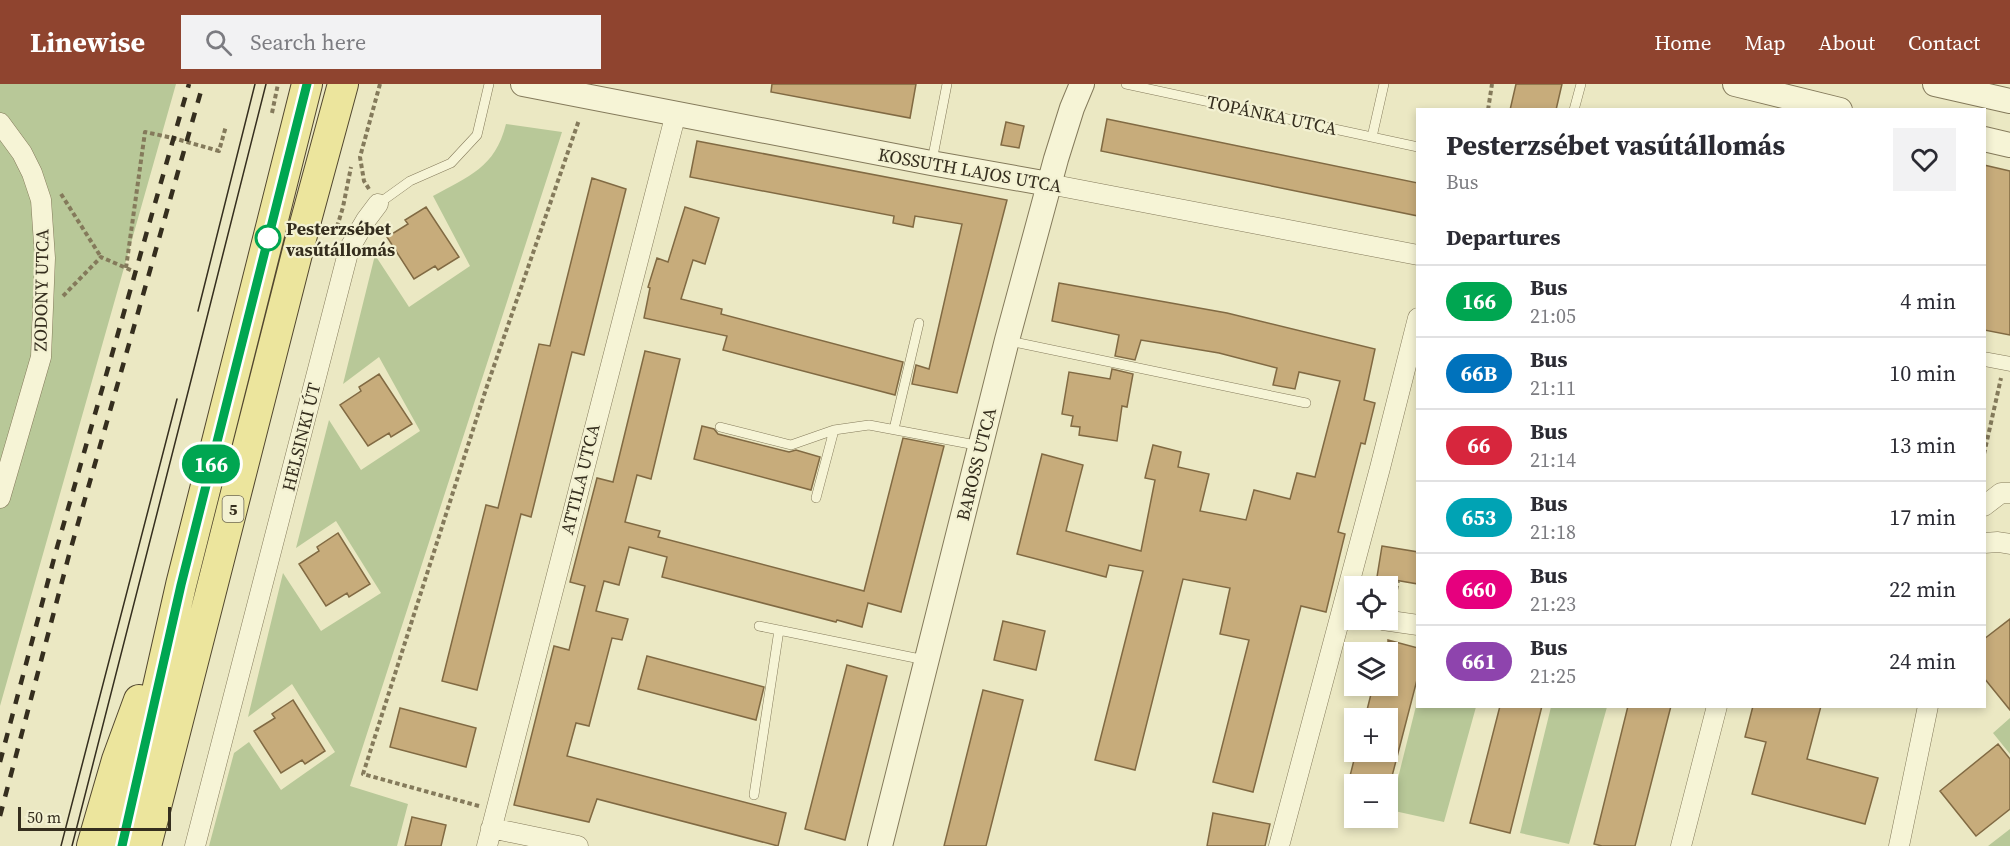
<!DOCTYPE html>
<html lang="en">
<head>
<meta charset="utf-8">
<style>
  body { margin:0; font-family:"Source Serif 4",serif; background:#f2f2f3; color:#2b2b33; height:100vh; display:flex; flex-direction:column; font-size:22px; white-space:nowrap }
  * { box-sizing:border-box; margin:0 }
  p { font-size:20px; color:#7c7c81 }
  .icon { flex:none; width:33px; height:33px; fill:none; stroke:currentColor; stroke-width:2; stroke-linecap:round; stroke-linejoin:round }
  .map { position:relative; flex:1; overflow:hidden }
  .details { position:absolute; left:1416px; top:24px; width:570px; height:600px; display:flex; flex-direction:column; background:#fff; border-radius:0px; box-shadow:0 3px 9px #0003 }
  .details>* { flex:none }
  .badge { padding:0 12px; border-radius:20px; font-size:21px; line-height:39px }
  .fabs { position:absolute; left:1344px; top:492px; display:grid; gap:12px }
  .fabs a { display:grid; place-items:center; width:54px; height:54px; border-radius:0px; background:#fff; box-shadow:0 3px 9px #0003; font-size:30px }
  .scale { position:absolute; left:18px; bottom:15px; width:153px; box-sizing:border-box; padding-left:6px; border:3px solid #352e1e; border-top:0; font-size:16px; line-height:21px; white-space:nowrap; color:#352e1e; -webkit-text-stroke:4px #f3f1d2; paint-order:stroke }
  .map>.badge { position:absolute; translate:-50% -50%; box-shadow:0 0 0 3px #fff }
  h2 { padding:0 30px; font-size:22px; line-height:54px }
  .round { display:grid; place-items:center; flex:none; width:63px; height:63px; border-radius:0px; background:#f2f2f3 }
  .head { display:flex; align-items:center; justify-content:space-between; height:102px; padding:0 30px }
  h1 { font-size:28px; font-weight:700; line-height:45px }
  ul { padding:0; list-style:none }
  li { display:flex; align-items:center; gap:18px; height:72px; padding:0 30px; border-top:2px solid #e1e1e2 }
  li div { flex:1 }
  li b { display:block; font-size:22px }
  li em { font-style:normal }
  li .badge { min-width:66px; font-weight:700; text-align:center }
  header { display:flex; align-items:center; gap:36px; box-sizing:border-box; height:84px; padding:0 30px; background:#8f442f; color:#fff }
  header strong { font-size:28px }
  nav { display:flex; gap:33px; margin-inline-start:auto; font-size:21px }
  .search { width:420px; height:54px; background:#f2f2f3; display:flex; align-items:center; gap:15px; box-sizing:border-box; padding:0 21px; border-radius:0px; color:#7c7c81; font-size:22px }
  .map>svg:first-child { display:block }
  .green { fill:#b8c898 }
  .building { fill:#c7ac7b; stroke:#816a43; stroke-width:1.5 }
  .lines { fill:none; stroke-linecap:round; stroke-linejoin:round }
  .service-casing { stroke:#847a5b; stroke-width:10 }
  .pedestrian-casing { stroke:#847a5b; stroke-width:15 }
  .minor-casing { stroke:#847a5b; stroke-width:21 }
  .tertiary-casing { stroke:#847a5b; stroke-width:26 }
  .primary-casing { stroke:#52472f; stroke-width:32 }
  .path { stroke:#847a5b; stroke-width:4; stroke-dasharray:4.5 3; stroke-linecap:butt }
  .service { stroke:#f6f4d6; stroke-width:9 }
  .pedestrian { stroke:#f6f4d6; stroke-width:14 }
  .minor { stroke:#f6f4d6; stroke-width:20 }
  .tertiary { stroke:#f6f4d6; stroke-width:24 }
  .primary { stroke:#ece59d; stroke-width:30 }
  .tram { stroke:#352e1e; stroke-width:1.5 }
  .rail { stroke:#352e1e; stroke-width:4.5; stroke-dasharray:10 10; stroke-linecap:butt }
  .line-casing { stroke:#fff; stroke-width:14 }
  .line { stroke:#00a651; stroke-width:9 }
  .stop-dot { fill:#fff; stroke:#00a651; stroke-width:3 }
  .labels { text-anchor:middle; dominant-baseline:central; stroke-width:4.5; stroke-linejoin:round; paint-order:stroke }
  .shield { fill:#f3f1d2; stroke:#6e6854; stroke-width:1.5 }
  .shield-label { font-size:16px; font-weight:bold; fill:#352e1e }
  .street-label { font-size:18px; fill:#352e1e; stroke:#f3f1d2 }
  .stop-label { font-size:18px; font-weight:bold; fill:#352e1e; stroke:#f3f1d2; text-anchor:start }
</style>
</head>
<body>
<header>
<strong>Linewise</strong>
<div class="search"><svg class="icon" aria-label="search" viewBox="0 0 24 24"><circle cx="10" cy="10" r="6"/><path d="M15 15l6 6"/></svg>Search here</div>
<nav><a>Home</a><a>Map</a><a>About</a><a>Contact</a></nav>
</header>
<div class="map">
<svg width="2010" height="762" viewBox="0 0 2010 762">
  <rect width="100%" height="100%" fill="#ebe8c3"/>
  <path class="green" d="M0,0H176L0,622Z
    M506,40L562,48L350,702L408,720L397,762H209L234,669L249,658L281,706L335,668L292,600L248,633L283,489L321,547L381,509L336,437L296,464L329,336L361,386L420,347L379,273L343,300L375,171L409,223L470,182L433,112C469,92 495,84 506,40Z
    M1417,618L1418,622L1476,623L1444,738L1390,726Z
    M1551,623H1607L1569,760L1520,749Z
    M2010,634V670L1993,649Z
    M2010,745V762H1988Z"/>
  <path class="building" d="M772,0H916L910,34L771,8Z
    M1516,0H1562L1556,26H1510Z
    M1107,35L1418,99V132L1101,67Z
    M1006,38L1024,42L1019,64L1001,61Z
    M697,57L1007,116L957,309L912,300L916,281L929,285L962,140L915,132L913,143L893,139L894,132L690,93Z
    M1984,81L2010,87V251L1984,246Z
    M592,94L626,105L584,271L572,268L531,433L521,430L477,606L442,597L486,421L498,424L539,260L550,262Z
    M426,123L459,173L438,186L435,182L414,195L387,153L408,140L405,136Z
    M685,123L719,134L705,180L693,176L681,215L722,225L721,230L903,278L895,311L723,266L727,252L644,234L650,204L648,203L657,174L668,178Z
    M1059,199L1227,229L1375,265L1364,316L1375,319L1365,360L1361,359L1338,448L1345,450L1326,528L1301,522L1253,708L1213,698L1249,556L1220,550L1230,504L1183,495L1135,686L1095,676L1143,487L1109,481L1106,493L1017,470L1042,370L1083,381L1066,447L1141,467L1155,396L1145,394L1153,361L1181,368L1178,383L1209,390L1200,427L1246,436L1254,406L1290,415L1297,389L1315,393L1340,297L1299,288L1295,305L1273,301L1277,284L1219,269L1141,256L1135,276L1115,272L1119,251L1052,237Z
    M645,267L680,275L651,395L637,391L625,438L660,447L658,453L864,507L903,354L944,362L901,528L868,519L862,543L837,536L836,538L662,493L667,473L629,463L619,501L604,497L596,527L628,535L622,556L612,554L589,642L576,639L567,672L786,729L778,762L597,715L589,738L514,721L554,562L569,566L585,502L570,498L597,394L613,398Z
    M1112,285L1133,290L1127,323L1122,322L1117,357L1079,351L1080,343L1071,342L1073,332L1062,330L1069,288L1110,295Z
    M379,290L412,340L391,353L389,349L368,362L340,321L361,307L359,303Z
    M702,342L714,345L718,350L789,368L796,366L820,373L811,406L694,375Z
    M338,449L370,500L349,513L347,509L326,522L299,480L319,467L317,463Z
    M1382,462L1418,468V500L1377,493Z
    M2010,535V626L1984,594V555Z
    M1003,537L1045,547L1036,586L994,576Z
    M1388,556L1418,564V592L1390,700H1348L1356,668H1388V634H1365L1373,602H1388Z
    M647,572L764,603L756,636L638,605Z
    M847,581L887,592L845,756L805,745Z
    M983,606L1023,616L986,762H944Z
    M293,616L325,667L305,680L302,676L281,689L254,647L275,634L272,630Z
    M1500,622H1542L1510,749L1470,739Z
    M1628,622H1671L1635,762H1602L1594,760Z
    M1753,622H1821L1807,675L1878,694L1865,740L1752,710L1766,658L1745,653Z
    M400,624L476,644L466,683L390,663Z
    M1998,660L2010,675V725L1976,752L1940,707Z
    M1213,729L1270,740L1265,762H1207Z
    M412,733L446,741L441,762H405Z"/>
  <g class="lines">
    <defs>
      <path id="service" d="M1126,0L1418,63
        M1574,26L1581,0
        M1372,53L1384,0
        M932,77L947,0
        M378,120L410,97L451,79L477,51L489,0
        M1009,257L1306,319
        M720,343L791,361L834,346L869,341L981,362
        M894,345L919,239
        M816,414L834,346
        M759,542L925,576
        M754,711L779,546"/>
      <path id="pedestrian" d="M1984,275L2010,280"/>
      <path id="minor" d="M0,39L22,69L32,89L41,116L45,174L41,273L0,414
        M1049,100L1418,171
        M1984,422L2001,409H2010
        M1984,459L1998,458L2010,460
        M1383,536L1418,541
        M491,744L578,762
        M195,762L349,165L366,136L378,120
        M487,762L676,29
        M1279,762L1380,384L1418,234
        M1681,762L1717,622
        M1899,762L1928,622"/>
      <path id="tertiary" d="M523,0L931,79L1049,100
        M1735,0L1840,26
        M1935,0L2010,17
        M1984,55L2010,61
        M880,762L1007,256L1056,75L1072,24L1082,0"/>
      <path id="primary" d="M92,762L117,676L139,616
        M122,762L181,501L307,0
        M146,762L299,162L343,0"/>
    </defs>
    <use href="#service" class="service-casing"/>
    <use href="#pedestrian" class="pedestrian-casing"/>
    <use href="#minor" class="minor-casing"/>
    <use href="#tertiary" class="tertiary-casing"/>
    <use href="#primary" class="primary-casing"/>
    <path class="path" d="M1488,26L1492,0
      M272,29L278,0
      M369,105L364,97L360,73L380,0
      M61,110L101,173
      M337,143L343,123L351,83
      M126,184L145,48L173,54L219,67L226,42
      M63,212L101,173L133,187
      M1984,370L2001,294
      M1396,506L1398,497
      M479,722L363,690L486,305L579,36"/>
    <use href="#service" class="service"/>
    <use href="#pedestrian" class="pedestrian"/>
    <use href="#minor" class="minor"/>
    <use href="#tertiary" class="tertiary"/>
    <use href="#primary" class="primary"/>
    <path class="tram" d="M198,227L255,0
      M61,762L177,315
      M72,762C139,508 201,254 266,0"/>
    <path class="rail" d="M0,678L56,467L189,0
      M0,732L69,471L203,0"/>
  </g>
  <g class="lines">
    <defs>
      <path id="line" d="M122,762L181,501L307,0"/>
    </defs>
    <use href="#line" class="line-casing"/>
    <use href="#line" class="line"/>
  </g>
  <circle class="stop-dot" cx="268" cy="154" r="12"/>
  <g class="labels">
    <rect class="shield" x="222.5" y="412" width="21" height="26" rx="4.5"/>
    <g class="shield-label">
      <text x="233" y="425">5</text>
    </g>
    <g class="street-label">
      <text transform="translate(1272 31) rotate(12)">TOPÁNKA UTCA</text>
      <text transform="translate(970 86) rotate(10)">KOSSUTH LAJOS UTCA</text>
      <text transform="translate(41 206) rotate(-89)">ZODONY UTCA</text>
      <text transform="translate(301 353) rotate(-76)">HELSINKI ÚT</text>
      <text transform="translate(976 380) rotate(-76)">BAROSS UTCA</text>
      <text transform="translate(580 395) rotate(-76)">ATTILA UTCA</text>
    </g>
    <g class="stop-label">
      <text x="286" y="144">Pesterzsébet<tspan x="286" dy="21">vasútállomás</tspan></text>
    </g>
  </g>
</svg>
<div class="fabs">
<a><svg class="icon" aria-label="locate" viewBox="0 0 24 24"><circle cx="12" cy="12" r="6"/><path d="M12 2v4M12 18v4M2 12h4M18 12h4"/></svg></a>
<a><svg class="icon" aria-label="layers" viewBox="0 0 24 24"><path d="M12 4l9 5-9 5-9-5zM3 14l9 5 9-5"/></svg></a>
<a>+</a>
<a>−</a>
</div>
<div class="scale">50 m</div>
<b class="badge" style="left:211px;top:380px;background:#00a651;color:#fff">166</b>
<section class="details">
<div class="head"><div><h1>Pesterzsébet vasútállomás</h1><p>Bus</p></div><a class="round"><svg class="icon" aria-label="heart" viewBox="0 0 24 24"><path d="M12 20l-8-8c-3-5 5-10 8-4 3-6 11-1 8 4z"/></svg></a></div>
<h2>Departures</h2>
<ul>
<li><span class="badge" style="background:#00a651;color:#fff">166</span><div><b>Bus</b><p>21:05</p></div><em>4 min</em></li>
<li><span class="badge" style="background:#0072bc;color:#fff">66B</span><div><b>Bus</b><p>21:11</p></div><em>10 min</em></li>
<li><span class="badge" style="background:#d7263d;color:#fff">66</span><div><b>Bus</b><p>21:14</p></div><em>13 min</em></li>
<li><span class="badge" style="background:#00a3b4;color:#fff">653</span><div><b>Bus</b><p>21:18</p></div><em>17 min</em></li>
<li><span class="badge" style="background:#e6007e;color:#fff">660</span><div><b>Bus</b><p>21:23</p></div><em>22 min</em></li>
<li><span class="badge" style="background:#8e44ad;color:#fff">661</span><div><b>Bus</b><p>21:25</p></div><em>24 min</em></li>
</ul>
</section>
</div>
</body>
</html>
